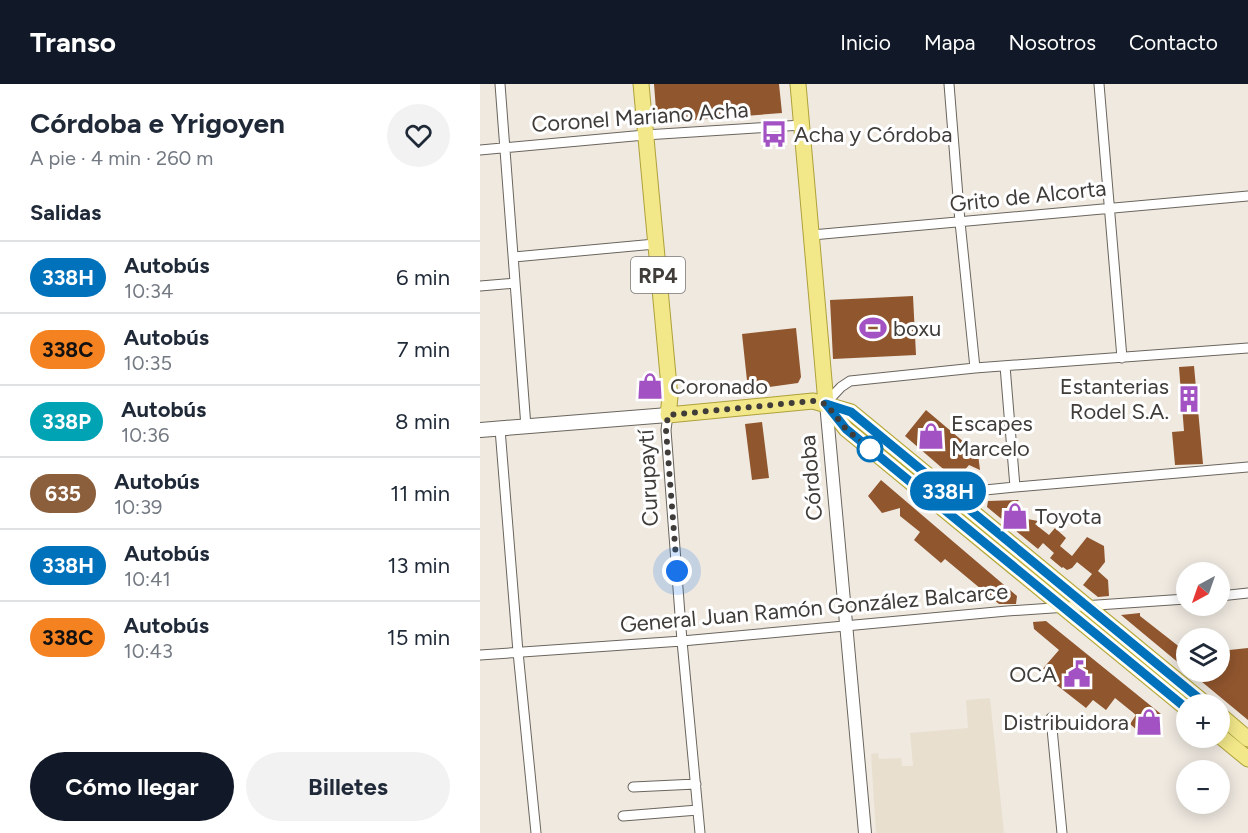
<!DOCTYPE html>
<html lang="es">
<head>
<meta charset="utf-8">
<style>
  body { margin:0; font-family:Figtree,sans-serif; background:#f2f2f3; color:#1f2937; height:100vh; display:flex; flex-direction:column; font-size:22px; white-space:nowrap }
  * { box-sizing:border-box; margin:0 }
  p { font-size:20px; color:#747a83 }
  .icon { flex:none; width:33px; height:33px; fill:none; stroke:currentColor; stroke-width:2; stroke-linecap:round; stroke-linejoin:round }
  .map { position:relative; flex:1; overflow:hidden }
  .sheet { display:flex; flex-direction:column; background:#fff; width:480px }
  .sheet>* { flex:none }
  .badge { padding:0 12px; border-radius:20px; font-size:21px; line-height:39px }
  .needle { width:39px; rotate:220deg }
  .controls { position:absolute; left:696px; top:478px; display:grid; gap:12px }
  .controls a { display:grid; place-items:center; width:54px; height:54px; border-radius:50%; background:#fff; box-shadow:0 3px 15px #0003; font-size:30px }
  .you { position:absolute; width:30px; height:30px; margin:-15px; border:4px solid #fff; border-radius:50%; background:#1a73e8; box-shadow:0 0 0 9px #1a73e833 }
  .map>.badge { position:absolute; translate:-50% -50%; box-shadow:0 0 0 3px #fff }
  h2 { padding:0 30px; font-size:22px; line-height:54px }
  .round { display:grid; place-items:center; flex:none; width:63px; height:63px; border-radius:32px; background:#f2f2f3 }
  .headline { display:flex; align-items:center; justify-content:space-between; height:102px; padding:0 30px }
  h1 { font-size:28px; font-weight:700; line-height:45px }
  .action { display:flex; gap:12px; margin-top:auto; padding:12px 30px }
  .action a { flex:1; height:69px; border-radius:36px; background:#111827; color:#fff; font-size:24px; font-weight:700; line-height:69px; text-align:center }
  .action a+a { background:#f2f2f3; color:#1f2937 }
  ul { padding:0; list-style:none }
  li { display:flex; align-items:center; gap:18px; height:72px; padding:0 30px; border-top:2px solid #e0e1e3 }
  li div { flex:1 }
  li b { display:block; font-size:22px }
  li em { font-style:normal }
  li .badge { min-width:66px; font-weight:700; text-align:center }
  header { display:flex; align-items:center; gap:36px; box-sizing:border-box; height:84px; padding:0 30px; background:#111827; color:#fff }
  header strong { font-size:28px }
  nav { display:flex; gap:33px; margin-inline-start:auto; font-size:21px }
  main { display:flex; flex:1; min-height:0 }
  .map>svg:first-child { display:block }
  .built { fill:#e9dfcf }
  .green { fill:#f8c6be }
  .building { fill:#90562e }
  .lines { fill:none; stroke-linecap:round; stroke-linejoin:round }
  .minor-casing { stroke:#6a655d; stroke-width:11 }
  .tertiary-casing { stroke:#6a655d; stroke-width:14 }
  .secondary-casing { stroke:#6a655d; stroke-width:16 }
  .primary-casing { stroke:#aea13a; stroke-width:17 }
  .minor { stroke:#fff; stroke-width:9 }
  .tertiary { stroke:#fff; stroke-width:12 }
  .secondary { stroke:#fff; stroke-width:14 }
  .primary { stroke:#f2e789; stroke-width:15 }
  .line-casing { stroke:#fff; stroke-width:14 }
  .line { stroke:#0072bc; stroke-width:9 }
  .walk { stroke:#3f3c39; stroke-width:6; stroke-dasharray:0 10.8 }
  .stop-dot { fill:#fff; stroke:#0072bc; stroke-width:3 }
  .labels { text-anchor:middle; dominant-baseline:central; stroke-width:6; stroke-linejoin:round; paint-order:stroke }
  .shield { fill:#fff; stroke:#797674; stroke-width:1.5 }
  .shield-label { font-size:21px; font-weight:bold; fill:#3f3c39 }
  .street-label { font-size:22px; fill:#3f3c39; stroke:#fff }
  .poi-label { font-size:22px; fill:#3f3c39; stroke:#fff; text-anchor:start }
</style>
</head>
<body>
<header>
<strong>Transo</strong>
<nav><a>Inicio</a><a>Mapa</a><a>Nosotros</a><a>Contacto</a></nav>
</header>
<main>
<section class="sheet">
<div class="headline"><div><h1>Córdoba e Yrigoyen</h1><p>A pie · 4 min · 260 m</p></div><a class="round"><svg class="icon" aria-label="heart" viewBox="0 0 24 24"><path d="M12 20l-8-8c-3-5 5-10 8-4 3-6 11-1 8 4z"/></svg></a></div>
<h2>Salidas</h2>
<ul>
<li><span class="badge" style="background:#0072bc;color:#fff">338H</span><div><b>Autobús</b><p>10:34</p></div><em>6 min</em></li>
<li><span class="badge" style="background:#f58220;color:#111">338C</span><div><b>Autobús</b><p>10:35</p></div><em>7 min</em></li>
<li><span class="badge" style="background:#00a3b4;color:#fff">338P</span><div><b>Autobús</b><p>10:36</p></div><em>8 min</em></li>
<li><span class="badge" style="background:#8b5e3c;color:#fff">635</span><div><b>Autobús</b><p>10:39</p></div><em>11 min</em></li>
<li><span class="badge" style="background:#0072bc;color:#fff">338H</span><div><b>Autobús</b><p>10:41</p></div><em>13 min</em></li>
<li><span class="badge" style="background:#f58220;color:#111">338C</span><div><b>Autobús</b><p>10:43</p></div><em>15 min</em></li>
</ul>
<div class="action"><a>Cómo llegar</a><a>Billetes</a></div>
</section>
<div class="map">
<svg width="768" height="749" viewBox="0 0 768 749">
  <rect width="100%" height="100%" fill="#efe9e0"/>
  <path class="built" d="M510,614L524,749H396L391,670L398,669L399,675L421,674L422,682H433L430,649L488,644L486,616Z"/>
  <path class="green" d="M381,345L569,500L567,502L379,348Z"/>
  <path class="building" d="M174,0H299L302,29L177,39Z
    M433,212L436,271L353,275L350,216Z
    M316,244L321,293L318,299L268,306L262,250Z
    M714,282L723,380L695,381L692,348L704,347L699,283Z
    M446,326L498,370L500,386L489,381L476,396L425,352Z
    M282,338L289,394L272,396L265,340Z
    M401,396L537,512L536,520H519L465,475L461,479L434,456L440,448L420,432V424L402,429L388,412Z
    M539,416L534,421L545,430L542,434L558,437L555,440L569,451L575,444L586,454L580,462L592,472L607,453L624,462L625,478L618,487L628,496L629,512L618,513L603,501L612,490L597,478L592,484L587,486L583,483L582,484L570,474L574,469L563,459L558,465L507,423L508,417Z
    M660,529V532L706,568V585L641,531Z
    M566,537L681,630L664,652L650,640L656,631L635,614L626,626L613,616L606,624L560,588L579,566L554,545L553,538Z
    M768,564V636L710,588H740V567Z"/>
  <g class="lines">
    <defs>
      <path id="minor" d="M20,0L46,343
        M469,0L480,138L495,284
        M619,0L642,274
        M0,66L165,51L322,41
        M332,151L768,112
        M34,173L175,160
        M0,202L35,199
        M525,282L535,403
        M346,319L361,303L370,297L495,284L768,264
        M188,331L186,346L202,557L220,749
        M20,345L38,568L56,749
        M475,412L495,407L535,403L768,383
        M740,512L768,509
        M0,571L202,557L527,527L706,515
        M571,634L582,749
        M153,703L216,700
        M143,732L218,726"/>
      <path id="tertiary" d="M346,319L385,749"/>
      <path id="secondary" d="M0,346L188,331"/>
      <path id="primary" d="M161,0L190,313L188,331L333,317L371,328L727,621
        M318,0L346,319
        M346,319L366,345L706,624
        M740,631L768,655
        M740,652L768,675"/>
    </defs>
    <use href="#minor" class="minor-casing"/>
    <use href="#tertiary" class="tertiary-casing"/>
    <use href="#secondary" class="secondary-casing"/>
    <use href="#primary" class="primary-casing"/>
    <use href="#minor" class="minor"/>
    <use href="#tertiary" class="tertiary"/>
    <use href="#secondary" class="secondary"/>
    <use href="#primary" class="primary"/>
  </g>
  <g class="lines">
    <defs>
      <path id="line" d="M706,624L366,345L346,320L371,328L727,621"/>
    </defs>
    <use href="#line" class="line-casing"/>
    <use href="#line" class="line"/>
    <path class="walk" d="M197,487L186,346L188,331L333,317L346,320L366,345L390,365"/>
  </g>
  <defs>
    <symbol id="bus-bare" viewBox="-9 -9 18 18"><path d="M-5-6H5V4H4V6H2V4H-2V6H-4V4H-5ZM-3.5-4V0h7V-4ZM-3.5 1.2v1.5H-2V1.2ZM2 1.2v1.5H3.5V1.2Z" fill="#a352c3" stroke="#fff" stroke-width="2.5" paint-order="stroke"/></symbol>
    <symbol id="stadium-bare" viewBox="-9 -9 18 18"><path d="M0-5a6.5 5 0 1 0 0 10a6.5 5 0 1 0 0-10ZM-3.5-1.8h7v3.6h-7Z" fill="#a352c3" stroke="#fff" stroke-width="2.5" paint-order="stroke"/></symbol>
    <symbol id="shop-bare" viewBox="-9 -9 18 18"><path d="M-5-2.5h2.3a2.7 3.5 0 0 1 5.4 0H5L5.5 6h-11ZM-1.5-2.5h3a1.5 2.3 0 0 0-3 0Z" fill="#a352c3" stroke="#fff" stroke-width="2.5" paint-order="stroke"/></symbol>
    <symbol id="building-bare" viewBox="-9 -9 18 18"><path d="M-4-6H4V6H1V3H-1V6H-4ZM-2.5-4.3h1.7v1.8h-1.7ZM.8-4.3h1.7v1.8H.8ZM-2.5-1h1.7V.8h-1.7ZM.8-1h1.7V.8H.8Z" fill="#a352c3" stroke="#fff" stroke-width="2.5" paint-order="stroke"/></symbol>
    <symbol id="civic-bare" viewBox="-9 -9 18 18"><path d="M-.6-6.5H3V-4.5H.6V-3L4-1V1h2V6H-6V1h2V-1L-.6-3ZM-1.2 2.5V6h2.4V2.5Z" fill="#a352c3" stroke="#fff" stroke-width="2.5" paint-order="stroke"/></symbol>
  </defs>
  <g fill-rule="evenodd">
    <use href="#bus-bare" x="275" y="31" width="38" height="38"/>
    <use href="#stadium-bare" x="374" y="225" width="38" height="38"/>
    <use href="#shop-bare" x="151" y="283" width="38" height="38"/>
    <use href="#building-bare" x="690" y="296" width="38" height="38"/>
    <use href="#shop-bare" x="432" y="333" width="38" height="38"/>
    <use href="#shop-bare" x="516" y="413" width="38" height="38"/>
    <use href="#civic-bare" x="578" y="571" width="38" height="38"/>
    <use href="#shop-bare" x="650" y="619" width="38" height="38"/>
  </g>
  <circle class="stop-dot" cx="390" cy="365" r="12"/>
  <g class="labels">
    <rect class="shield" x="151" y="173" width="54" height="36" rx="4.5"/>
    <g class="shield-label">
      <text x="178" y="191">RP4</text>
    </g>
    <g class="street-label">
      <text transform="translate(160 33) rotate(-4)">Coronel Mariano Acha</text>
      <text transform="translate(548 112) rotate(-6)">Grito de Alcorta</text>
      <text transform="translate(168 394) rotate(-93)">Curupaytí</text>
      <text transform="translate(331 394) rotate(-95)">Córdoba</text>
      <text transform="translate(334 524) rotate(-5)">General Juan Ramón González Balcarce</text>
    </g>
    <g class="poi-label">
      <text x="314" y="50">Acha y Córdoba</text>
      <text x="413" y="244">boxu</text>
      <text x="190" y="302">Coronado</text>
      <text x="689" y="302" text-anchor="end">Estanterias<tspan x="689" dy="25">Rodel S.A.</tspan></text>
      <text x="471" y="339">Escapes<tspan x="471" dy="25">Marcelo</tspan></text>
      <text x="555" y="432">Toyota</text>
      <text x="577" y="590" text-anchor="end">OCA</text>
      <text x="649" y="638" text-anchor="end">Distribuidora</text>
    </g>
  </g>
</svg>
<div class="controls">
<a><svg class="needle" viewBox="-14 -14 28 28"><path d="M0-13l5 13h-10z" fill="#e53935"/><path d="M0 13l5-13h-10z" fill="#747a83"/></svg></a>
<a><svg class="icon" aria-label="layers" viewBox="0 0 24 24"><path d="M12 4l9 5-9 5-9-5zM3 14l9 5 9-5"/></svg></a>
<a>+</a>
<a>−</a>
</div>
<div class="you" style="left:197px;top:487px"></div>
<b class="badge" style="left:468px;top:407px;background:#0072bc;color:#fff">338H</b>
</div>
</main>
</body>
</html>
